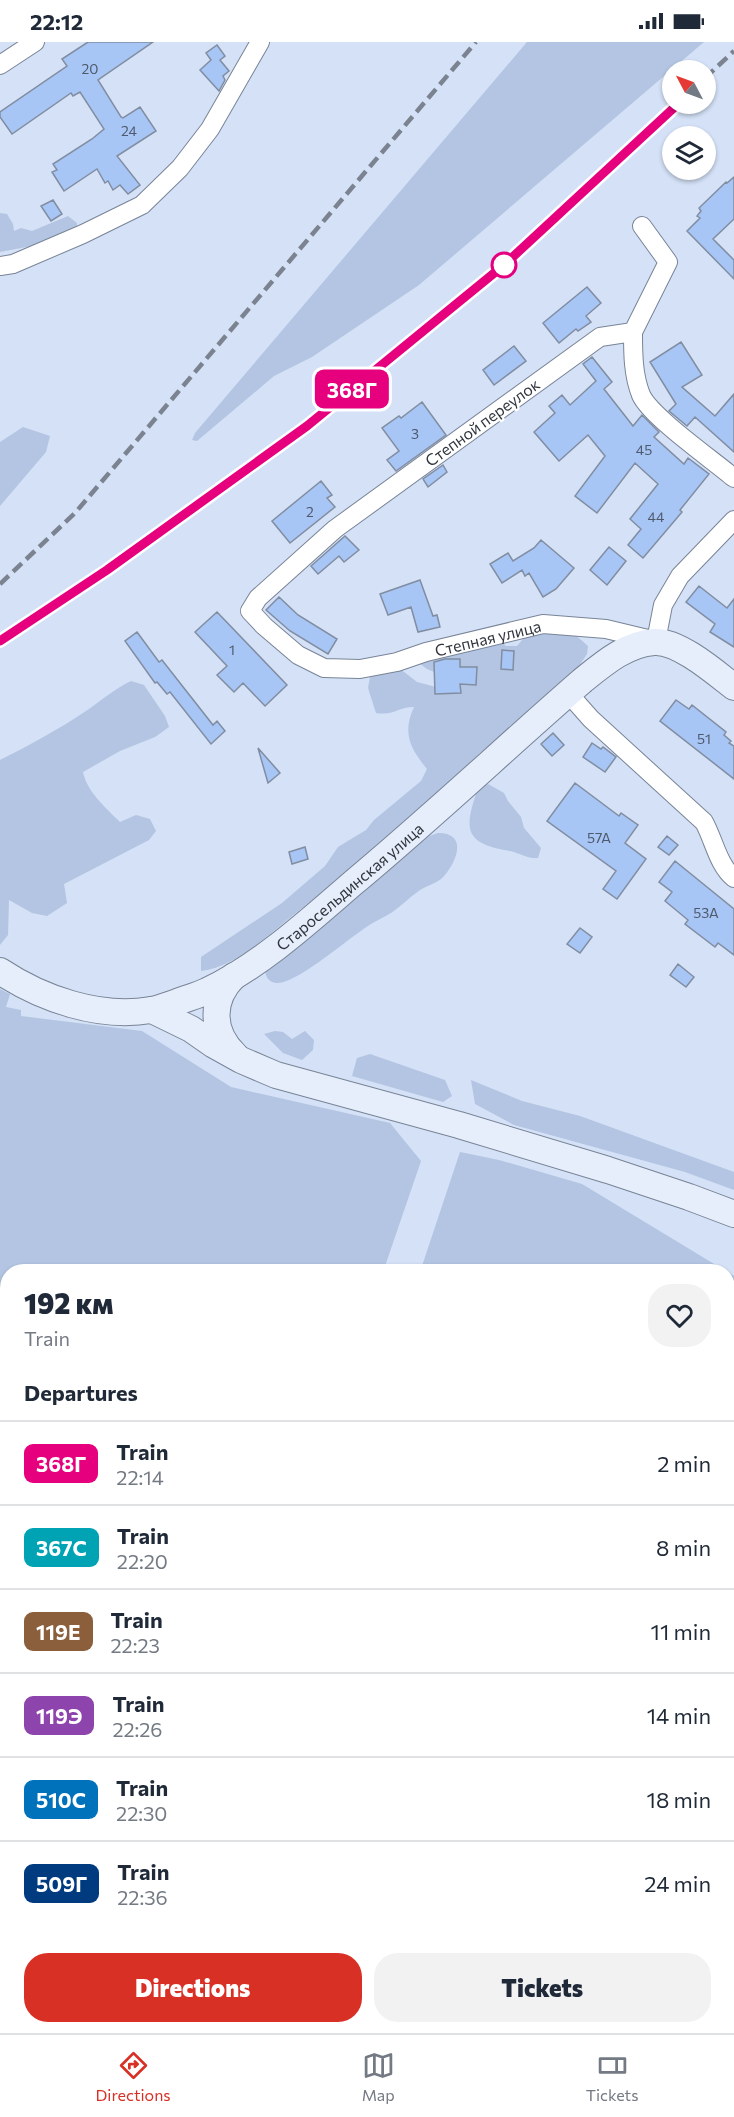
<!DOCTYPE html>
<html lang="en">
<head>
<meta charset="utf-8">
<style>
  body { margin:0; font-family:Commissioner,sans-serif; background:#f2f2f3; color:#1f2937; height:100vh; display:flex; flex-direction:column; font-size:22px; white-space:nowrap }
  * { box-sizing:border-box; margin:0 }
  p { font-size:20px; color:#747a83 }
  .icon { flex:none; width:33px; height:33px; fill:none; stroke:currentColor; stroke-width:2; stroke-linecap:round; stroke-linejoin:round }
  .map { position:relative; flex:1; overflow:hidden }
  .drawer { position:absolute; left:0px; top:1222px; width:735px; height:770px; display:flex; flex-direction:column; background:#fff; border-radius:24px 24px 0 0; box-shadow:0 2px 4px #0004 }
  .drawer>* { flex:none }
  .badge { padding:0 12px; border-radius:9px; font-size:21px; line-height:39px }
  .needle { width:39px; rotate:311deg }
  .buttons { position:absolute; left:662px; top:18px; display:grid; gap:12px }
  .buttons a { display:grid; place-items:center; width:54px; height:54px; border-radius:50%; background:#fff; box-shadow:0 2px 4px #0004; font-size:30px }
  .map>.badge { position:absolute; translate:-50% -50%; box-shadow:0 0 0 3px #fff }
  h2 { padding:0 24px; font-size:22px; line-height:54px }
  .round { display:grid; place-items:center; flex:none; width:63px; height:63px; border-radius:24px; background:#f2f2f3 }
  .head { display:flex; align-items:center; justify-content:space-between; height:102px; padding:0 24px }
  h1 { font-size:28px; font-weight:800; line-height:45px }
  .button { display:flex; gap:12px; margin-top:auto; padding:12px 24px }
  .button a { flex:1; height:69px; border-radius:24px; background:#d93025; color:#fff; font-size:24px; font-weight:800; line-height:69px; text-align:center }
  .button a+a { background:#f2f2f3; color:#1f2937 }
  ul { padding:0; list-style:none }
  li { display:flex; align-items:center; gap:18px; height:84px; padding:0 24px; border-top:2px solid #e0e1e3 }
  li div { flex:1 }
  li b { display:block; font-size:22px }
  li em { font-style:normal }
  li .badge { min-width:66px; font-weight:700; text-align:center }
  .status { display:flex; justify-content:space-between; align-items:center; height:42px; padding:0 30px; background:#fff; direction:ltr }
  .status svg { height:16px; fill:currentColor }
  .menu { display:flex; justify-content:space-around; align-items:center; height:84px; border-top:2px solid #e0e1e3; background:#fff; font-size:16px; color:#747a83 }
  .menu a { display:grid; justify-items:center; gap:3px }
  .menu .active { color:#d93025 }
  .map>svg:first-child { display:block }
  .built { fill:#c4d5ef }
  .green { fill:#b3c5e2 }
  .building { fill:#a7c5f5; stroke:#818da1; stroke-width:1.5 }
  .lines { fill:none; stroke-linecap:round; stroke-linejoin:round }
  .street-casing { stroke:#788497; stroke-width:20 }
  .secondary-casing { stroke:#788497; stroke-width:28 }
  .street { stroke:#fff; stroke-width:18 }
  .secondary { stroke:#e6eefb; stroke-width:26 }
  .rail { stroke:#7b8391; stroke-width:4.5; stroke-dasharray:12 6; stroke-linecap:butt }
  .line-casing { stroke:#fff; stroke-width:14 }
  .line { stroke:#e6007e; stroke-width:9 }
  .stop-dot { fill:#fff; stroke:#e6007e; stroke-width:3 }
  .labels { text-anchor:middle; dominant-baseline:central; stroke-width:4.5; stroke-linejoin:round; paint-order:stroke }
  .number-label { font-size:14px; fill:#4e596b }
  .street-label { font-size:16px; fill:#30353d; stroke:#fff }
</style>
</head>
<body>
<div class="status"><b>22:12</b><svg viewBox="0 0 49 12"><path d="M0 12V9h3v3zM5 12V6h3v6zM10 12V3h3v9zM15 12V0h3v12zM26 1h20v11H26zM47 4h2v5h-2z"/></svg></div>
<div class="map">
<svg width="734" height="1991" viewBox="0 0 734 1991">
  <rect width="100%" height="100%" fill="#d4e1f6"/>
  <path class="built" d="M7,1528L8,1984L416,1985L415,1991H0V1538Z"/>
  <path class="green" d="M527,0H704L419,243L312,315L274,334L197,399L192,398L195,391Z
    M0,171L7,172L13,182L14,189L21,186L32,189L68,174L77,181V189L37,203L0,210Z
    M23,385L50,394L46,410L0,464V400Z
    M530,589L572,590L588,604L587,612L577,627L500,700L480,711C423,768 361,820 297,870C269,892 238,924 201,929V915L282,861L325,824L338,805L366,788L374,778L421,739L427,727C410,706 402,691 414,665C397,665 395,674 376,671L368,646L370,635L399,626L417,640L436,645L439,632L427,627L416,619L497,596L506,604H517Z
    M131,639L144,643L165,674L169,685L155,695L120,709L83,730C87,750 106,766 120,780L136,773L150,777L156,789L149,798L64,842L67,861L47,874L32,871L9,858L8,893L0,903V718C30,703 61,686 89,667C103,657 115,647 131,639Z
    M488,742L504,751L508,759L521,775L524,786L541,806L538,816C527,817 520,811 510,809C463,801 464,787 478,746Z
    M438,791C468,791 457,819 444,834C438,841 428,843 420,848C410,855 401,864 391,871C385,875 377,878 371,882C351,894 298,941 278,941C268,941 265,934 265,926L429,794Z
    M0,947L10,952L6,965L21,968V974L142,989L231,1045L390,1081L421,1119L383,1230H8V1511L0,1521Z
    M275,989L283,990L292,997L305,989L314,998L313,1008L302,1018L283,1011L264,992Z
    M370,1012L445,1038L452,1054L443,1060L352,1034L357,1016Z
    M471,1038L522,1059L580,1074L734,1130V1148L685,1130L514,1083L475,1062Z
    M460,1110L499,1118L582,1142L734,1234V1991H446L447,1984H728V1230H420Z"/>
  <path class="building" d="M88,0H153L98,38L121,75L123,76L140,65L156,89L117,114L140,143L128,152L120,143L113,148L108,139L105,141L97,127L64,149L52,130L57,128L53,122L92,97L104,87L80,50L73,54L71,51L12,92L0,75V70L67,24L62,17Z
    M217,3L225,14L220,18L229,29L223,34L225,38L219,49L200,28L211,18L206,11Z
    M734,135V177L713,197L734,218V237L687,189L700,176L697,174L701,169L699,166L726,140L727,141Z
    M53,158L62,172L51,179L41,164Z
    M587,245L601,261L586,274L591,280L578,289L576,287L559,301L543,281Z
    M681,300L702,333L682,345L715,374L734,352V410L695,375L687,384L669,369L676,362L650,320Z
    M514,304L526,319L494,343L483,328Z
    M592,315L612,340L604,347L633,384L642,373L659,390L654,395L684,422L688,416L709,432L680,468L682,470L643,516L628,503L641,487L630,477L658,442L635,421L597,471L575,454L605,414L588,393L559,419L534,390L555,371L549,364L562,353L570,363L596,339L583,322Z
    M422,360L446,393L396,429L387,418L399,409L382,386L399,374L401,376Z
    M443,423L447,430L428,445L423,437Z
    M321,439L332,453L327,456L335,465L290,501L272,479Z
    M345,494L359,508L344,520L339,514L318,532L311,524Z
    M541,498L574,526L556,547L543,555L529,531L525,534L522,528L502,541L490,522L508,511L513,519L534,506Z
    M609,505L626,519L607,543L590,528Z
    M420,538L433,574L437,573L440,585L418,590L411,565L388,573L380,552Z
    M699,544L727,566L734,557V605L710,590L715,582L686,560Z
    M279,555L298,573L337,597L328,612L290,589L266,568Z
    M217,570L287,643L265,664L243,641L234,650L217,633L227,624L195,590Z
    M137,590L159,620L162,618L213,683L217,679L225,689L211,702L170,650L167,652L157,640L155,641L125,599Z
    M502,608L514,609L513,628L501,627Z
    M445,617H460V625H477L476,643L460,642L461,651L435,652L434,620Z
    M676,658L689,667L692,663L726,690L724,693L731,699L729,701L734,704V737L660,679Z
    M553,691L564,703L552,714L541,702Z
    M592,701L601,707L603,705L616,715L605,730L583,715Z
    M258,706L280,731L268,741Z
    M575,741L619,774L621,771L638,783L625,801L646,817L617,857L603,847L616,829L547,779Z
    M667,794L678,803L669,813L658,805Z
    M305,805L308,817L292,822L289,810Z
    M675,819L734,867V913L718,901L715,905L685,882L688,878L665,859L672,850L659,840Z
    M580,886L592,895L580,911L567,902Z
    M678,922L694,935L686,945L670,933Z"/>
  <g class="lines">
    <defs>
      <g id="street">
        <path d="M0,23L35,0"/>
        <path id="s1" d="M642,184L668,220L633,290L600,295L335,487L258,556L250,569L264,584L298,613L324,626L360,627L397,620L426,610L543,582L606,587L656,599L663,563L680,534L734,478"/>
        <path d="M0,224L13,222L83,192L142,163L180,126L210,87L260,0"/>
        <path d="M633,290C633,311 633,333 641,353C651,375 713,418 734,436"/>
        <path d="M568,651L591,677L704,780C714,798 718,823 734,836"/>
      </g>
      <g id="secondary">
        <path id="s2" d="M0,929C42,957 100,977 151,968C159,967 168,963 177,960C187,956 197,954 207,949C260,924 309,879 353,841C431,776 505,706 582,639C603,622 626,602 654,600C678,598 716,631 734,645"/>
        <path d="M234,934C210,958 211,990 235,1013"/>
        <path d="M152,968L191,987L214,1003L241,1018L276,1033L459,1083L608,1128L689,1155L734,1172"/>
      </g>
    </defs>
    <use href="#street" class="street-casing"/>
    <use href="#secondary" class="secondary-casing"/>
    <use href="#street" class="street"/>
    <use href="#secondary" class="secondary"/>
    <path class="rail" d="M705,36L734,9
      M0,542L75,471L476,0
      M0,599L107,528L307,384L504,223L678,62"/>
  </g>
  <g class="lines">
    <defs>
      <path id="line" d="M0,599L107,528L307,384L504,223L678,62"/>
    </defs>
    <use href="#line" class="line-casing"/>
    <use href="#line" class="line"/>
  </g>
  <circle class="stop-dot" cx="504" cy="223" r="12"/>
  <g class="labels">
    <g class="number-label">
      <text x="90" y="26">20</text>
      <text x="129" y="88">24</text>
      <text x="415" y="391">3</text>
      <text x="644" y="407">45</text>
      <text x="310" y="469">2</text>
      <text x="656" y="474">44</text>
      <text x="232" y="607">1</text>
      <text x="704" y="696">51</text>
      <text x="599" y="795">57А</text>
      <text x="706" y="870">53А</text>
    </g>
    <g class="street-label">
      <text transform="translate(482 380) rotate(-36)">Степной переулок</text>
      <text stroke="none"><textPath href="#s1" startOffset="864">Степная улица</textPath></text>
      <text stroke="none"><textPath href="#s2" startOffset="396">Старосельдинская улица</textPath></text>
    </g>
  </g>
</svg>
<div class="buttons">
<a><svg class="needle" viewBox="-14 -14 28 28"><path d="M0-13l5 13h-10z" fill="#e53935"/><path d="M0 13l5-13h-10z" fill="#747a83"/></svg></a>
<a><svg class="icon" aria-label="layers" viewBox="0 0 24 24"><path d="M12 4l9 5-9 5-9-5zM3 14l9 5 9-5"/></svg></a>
</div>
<b class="badge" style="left:352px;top:347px;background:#e6007e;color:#fff">368Г</b>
<section class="drawer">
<div class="head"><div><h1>192 км</h1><p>Train</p></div><a class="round"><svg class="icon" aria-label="heart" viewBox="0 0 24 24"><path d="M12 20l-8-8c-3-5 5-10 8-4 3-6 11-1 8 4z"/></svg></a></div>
<h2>Departures</h2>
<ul>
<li><span class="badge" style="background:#e6007e;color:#fff">368Г</span><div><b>Train</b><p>22:14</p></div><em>2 min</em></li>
<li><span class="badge" style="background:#00a3b4;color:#fff">367С</span><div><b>Train</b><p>22:20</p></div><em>8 min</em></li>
<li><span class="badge" style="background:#8b5e3c;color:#fff">119Е</span><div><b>Train</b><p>22:23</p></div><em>11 min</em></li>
<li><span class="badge" style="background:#8e44ad;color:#fff">119Э</span><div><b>Train</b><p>22:26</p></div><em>14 min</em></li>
<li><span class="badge" style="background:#0072bc;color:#fff">510С</span><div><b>Train</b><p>22:30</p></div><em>18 min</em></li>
<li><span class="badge" style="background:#003b80;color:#fff">509Г</span><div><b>Train</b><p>22:36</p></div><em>24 min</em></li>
</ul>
<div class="button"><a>Directions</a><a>Tickets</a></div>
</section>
</div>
<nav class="menu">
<a class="active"><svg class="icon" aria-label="directions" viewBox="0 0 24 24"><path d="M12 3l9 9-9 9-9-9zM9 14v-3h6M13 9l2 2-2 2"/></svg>Directions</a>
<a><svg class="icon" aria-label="map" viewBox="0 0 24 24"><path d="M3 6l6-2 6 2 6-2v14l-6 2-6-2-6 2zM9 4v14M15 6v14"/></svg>Map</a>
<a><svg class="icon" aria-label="tickets" viewBox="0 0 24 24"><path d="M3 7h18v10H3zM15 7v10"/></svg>Tickets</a>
</nav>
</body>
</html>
